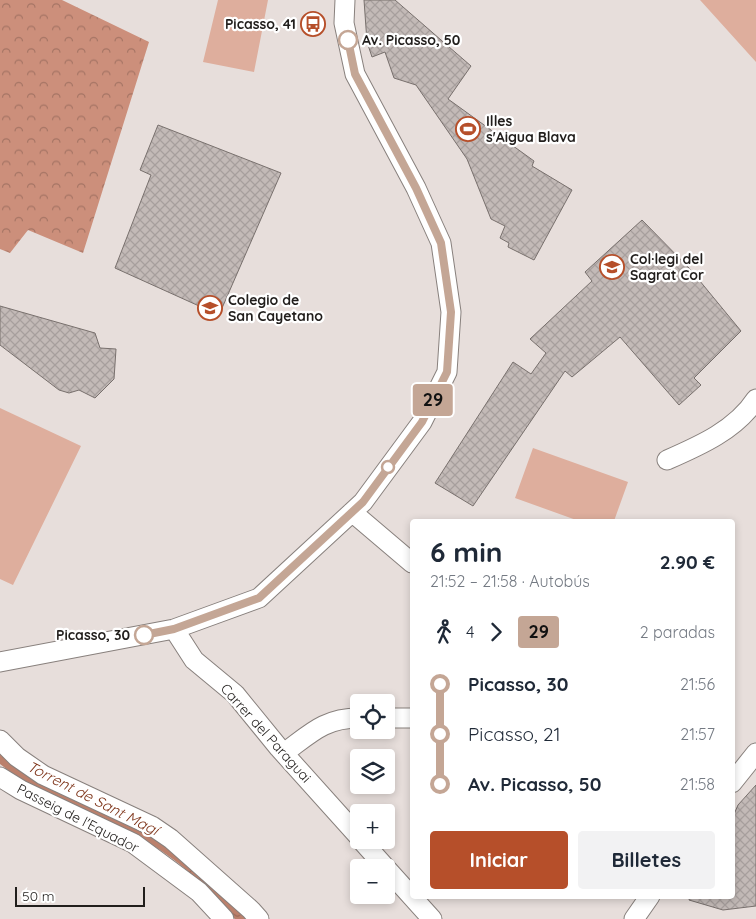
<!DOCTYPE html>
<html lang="es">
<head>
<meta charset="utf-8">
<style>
  body { margin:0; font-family:Quicksand,sans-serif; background:#f2f2f3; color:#1f2937; height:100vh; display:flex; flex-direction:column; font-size:19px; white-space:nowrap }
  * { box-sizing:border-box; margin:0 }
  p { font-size:16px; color:#747a83 }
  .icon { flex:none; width:28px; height:28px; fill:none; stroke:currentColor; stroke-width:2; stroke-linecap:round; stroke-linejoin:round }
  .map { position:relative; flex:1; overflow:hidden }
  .panel { position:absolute; left:410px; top:519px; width:325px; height:380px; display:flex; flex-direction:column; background:#fff; border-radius:5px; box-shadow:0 2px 8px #0003 }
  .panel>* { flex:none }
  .badge { padding:0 10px; border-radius:4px; font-size:18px; line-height:32px }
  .buttons { position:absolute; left:350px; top:694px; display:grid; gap:10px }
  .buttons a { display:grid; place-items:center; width:45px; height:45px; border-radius:5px; background:#fff; box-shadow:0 2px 8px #0003; font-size:25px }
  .scale { position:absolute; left:15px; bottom:12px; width:130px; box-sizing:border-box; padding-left:5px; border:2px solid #211e1c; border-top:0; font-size:14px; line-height:18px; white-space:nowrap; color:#211e1c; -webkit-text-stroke:4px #fff; paint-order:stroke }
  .map>.badge { position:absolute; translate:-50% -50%; box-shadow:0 0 0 2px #fff }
  .legs { display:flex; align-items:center; gap:8px; height:55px; padding:0 20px; font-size:16px }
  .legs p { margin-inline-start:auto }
  .head { display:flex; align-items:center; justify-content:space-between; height:85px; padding:0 20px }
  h1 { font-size:28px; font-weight:800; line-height:38px }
  .action { display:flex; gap:10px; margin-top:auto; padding:10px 20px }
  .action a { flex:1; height:58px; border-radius:5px; background:#b64f2a; color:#fff; font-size:20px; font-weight:800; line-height:58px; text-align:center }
  .action a+a { background:#f2f2f3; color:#1f2937 }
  ul { padding:0 20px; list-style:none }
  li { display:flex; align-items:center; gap:18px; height:50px; font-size:19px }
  li i { display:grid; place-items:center; width:8px; height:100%; margin:0 6px; background:currentColor }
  li i::after { content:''; width:12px; height:12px; margin:-6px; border:4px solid; border-radius:50%; background:#fff }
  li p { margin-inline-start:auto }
  li:first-child i { background:linear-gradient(#0000 50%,currentColor 0) }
  li:last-child i { background:linear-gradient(currentColor 50%,#0000 0) }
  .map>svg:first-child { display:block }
  .forest { fill:url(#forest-crowns) }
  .green { fill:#deae9d }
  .water { fill:url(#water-ripples) }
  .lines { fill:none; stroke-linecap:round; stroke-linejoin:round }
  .stream { stroke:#bb806c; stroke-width:5 }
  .building { fill:url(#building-cross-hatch); stroke:#78706d }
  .minor-casing { stroke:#88807d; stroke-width:21 }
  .minor { stroke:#fff; stroke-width:19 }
  .line-1-casing { stroke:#fff; stroke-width:11 }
  .line-1 { stroke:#c4a695; stroke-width:8 }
  .stop-1-dot { fill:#fff; stroke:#c4a695; stroke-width:2.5 }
  .labels { text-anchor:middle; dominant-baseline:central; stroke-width:4.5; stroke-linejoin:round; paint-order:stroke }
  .poi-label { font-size:14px; font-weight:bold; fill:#211e1c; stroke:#fff; text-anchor:start }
  .stop-label { font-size:14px; font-weight:bold; fill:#211e1c; stroke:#fff; text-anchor:start }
  .street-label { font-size:14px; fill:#211e1c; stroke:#fff }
  .water-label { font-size:15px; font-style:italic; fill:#7e3419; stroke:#fff }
</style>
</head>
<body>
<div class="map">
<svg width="756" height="919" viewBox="0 0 756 919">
  <defs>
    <pattern id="forest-crowns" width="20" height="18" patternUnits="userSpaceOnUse" patternTransform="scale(1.25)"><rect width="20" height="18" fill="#cc8f7b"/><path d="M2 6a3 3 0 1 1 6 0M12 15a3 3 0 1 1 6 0" fill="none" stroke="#a57464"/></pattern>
    <pattern id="water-ripples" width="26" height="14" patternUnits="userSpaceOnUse" patternTransform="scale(1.25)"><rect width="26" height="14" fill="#bb806c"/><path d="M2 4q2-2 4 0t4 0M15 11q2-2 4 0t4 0" fill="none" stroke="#986858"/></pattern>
    <pattern id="building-cross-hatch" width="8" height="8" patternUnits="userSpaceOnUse" patternTransform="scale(1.25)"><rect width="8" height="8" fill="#c3bab7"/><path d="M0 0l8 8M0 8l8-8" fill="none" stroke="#a79f9d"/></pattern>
  </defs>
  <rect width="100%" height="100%" fill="#e7dedb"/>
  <path class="forest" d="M0,0H62L149,42L83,253L28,230L10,253L0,249Z"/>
  <path class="green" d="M218,0H268L254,72L203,62Z
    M700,0H756V62Z
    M0,408L81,446L13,585L0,579Z
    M533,448L628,482L614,521H579L515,498Z"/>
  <path class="water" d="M0,742L85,800L80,811L26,784L0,764Z
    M96,803L156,832L253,919H235C208,888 178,858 141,839C125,831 108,824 92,817Z"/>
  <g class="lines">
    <path class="stream" d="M77,804L99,814"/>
  </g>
  <path class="building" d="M364,0H395L471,66L448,99L534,161L532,166L572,190L534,260L508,247L509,243L500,238L505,226L491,219L467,159L416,85L394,78L385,52L372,57L367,42Z
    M158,125L281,173L219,315L115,268L151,175L140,170Z
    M642,220L690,269L741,331L694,378L701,385L679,405L620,337L572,377L565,371L473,506L435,483L513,362L531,374L546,353L530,339L592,281L585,272Z
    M0,306L95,333L100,348L116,349L114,379L95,398L79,390L69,393L59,390L0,345Z
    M756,785V906L723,910L689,900L690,896H732V819L738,805Z"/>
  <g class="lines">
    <defs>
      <path id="minor" d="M667,460C699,446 736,430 756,399
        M352,512L412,563
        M174,629L194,660L235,694L279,748L359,837
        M0,662L174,629L259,598L363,502L422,422L447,372L451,312L441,243L416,188L355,74L344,23L345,0
        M386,718H412
        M0,740L17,757L43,775L152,826L171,839L251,910L259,919
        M284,753C310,734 324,718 359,718
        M0,777L21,790L133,843L199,892L224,919
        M732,783L756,753
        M361,840L386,868
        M386,868L432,919
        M634,919L650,896"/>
    </defs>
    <use href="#minor" class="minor-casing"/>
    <use href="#minor" class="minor"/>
  </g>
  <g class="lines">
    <defs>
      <path id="line-1" d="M144,635L174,629L259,598L363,502L422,422L447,372L451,312L441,243L416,188L355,74L348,40"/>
    </defs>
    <use href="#line-1" class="line-1-casing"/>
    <use href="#line-1" class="line-1"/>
  </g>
  <defs>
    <symbol id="bus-ring" viewBox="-11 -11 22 22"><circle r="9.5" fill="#fff" stroke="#b64f2a" stroke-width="1.5"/><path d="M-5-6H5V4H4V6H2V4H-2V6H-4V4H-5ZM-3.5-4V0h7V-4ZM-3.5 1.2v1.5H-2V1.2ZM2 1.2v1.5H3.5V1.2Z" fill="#b64f2a"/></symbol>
    <symbol id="stadium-ring" viewBox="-11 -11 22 22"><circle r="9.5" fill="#fff" stroke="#b64f2a" stroke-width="1.5"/><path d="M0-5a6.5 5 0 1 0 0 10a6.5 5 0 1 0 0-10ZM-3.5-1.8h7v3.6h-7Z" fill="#b64f2a"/></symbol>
    <symbol id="school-ring" viewBox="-11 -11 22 22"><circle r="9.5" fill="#fff" stroke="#b64f2a" stroke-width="1.5"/><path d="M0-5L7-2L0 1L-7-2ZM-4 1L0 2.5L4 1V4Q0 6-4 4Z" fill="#b64f2a"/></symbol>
  </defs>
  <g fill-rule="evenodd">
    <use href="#bus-ring" x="299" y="10" width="28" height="28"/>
    <use href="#stadium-ring" x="454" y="115" width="28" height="28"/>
    <use href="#school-ring" x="598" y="253" width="28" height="28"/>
    <use href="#school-ring" x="196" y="294" width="28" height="28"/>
  </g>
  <g class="stop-1-dot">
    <circle cx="348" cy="40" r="9"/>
    <circle cx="388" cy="467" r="6"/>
    <circle cx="144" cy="635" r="9"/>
  </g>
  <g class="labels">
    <g class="poi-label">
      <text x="296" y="24" text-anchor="end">Picasso, 41</text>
      <text x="486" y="121">Illes<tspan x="486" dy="16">s'Aigua Blava</tspan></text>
      <text x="630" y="259">Col·legi del<tspan x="630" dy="16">Sagrat Cor</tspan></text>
      <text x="228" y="300">Colegio de<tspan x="228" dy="16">San Cayetano</tspan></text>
    </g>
    <g class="stop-label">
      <text x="362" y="40">Av. Picasso, 50</text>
      <text x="130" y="635" text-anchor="end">Picasso, 30</text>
    </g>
    <g class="street-label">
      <text transform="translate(266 733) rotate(48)">Carrer del Paraguai</text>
      <text transform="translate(78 818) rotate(27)">Passeig de l'Equador</text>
    </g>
    <g class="water-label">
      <text transform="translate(93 798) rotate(27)">Torrent de Sant Magí</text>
    </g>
  </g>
</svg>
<div class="buttons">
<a><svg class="icon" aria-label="locate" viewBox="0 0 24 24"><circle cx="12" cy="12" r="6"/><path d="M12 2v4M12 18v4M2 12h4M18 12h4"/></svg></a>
<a><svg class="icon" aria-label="layers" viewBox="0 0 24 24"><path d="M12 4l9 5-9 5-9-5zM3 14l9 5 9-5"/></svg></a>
<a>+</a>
<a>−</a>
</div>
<div class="scale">50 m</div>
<b class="badge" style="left:433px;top:400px;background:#c4a695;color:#111">29</b>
<section class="panel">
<div class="head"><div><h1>6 min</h1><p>21:52 – 21:58 · Autobús</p></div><b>2.90 €</b></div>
<div class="legs"><svg class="icon" aria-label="walk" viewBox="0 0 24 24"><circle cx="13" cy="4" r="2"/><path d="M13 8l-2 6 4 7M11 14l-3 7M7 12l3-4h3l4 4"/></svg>4<svg class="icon" aria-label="forward" viewBox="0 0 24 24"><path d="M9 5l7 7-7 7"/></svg><b class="badge" style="background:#c4a695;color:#111">29</b><p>2 paradas</p></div>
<ul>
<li><i style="color:#c4a695"></i><b>Picasso, 30</b><p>21:56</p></li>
<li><i style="color:#c4a695"></i><span>Picasso, 21</span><p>21:57</p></li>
<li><i style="color:#c4a695"></i><b>Av. Picasso, 50</b><p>21:58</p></li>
</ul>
<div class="action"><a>Iniciar</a><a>Billetes</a></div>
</section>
</div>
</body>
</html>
